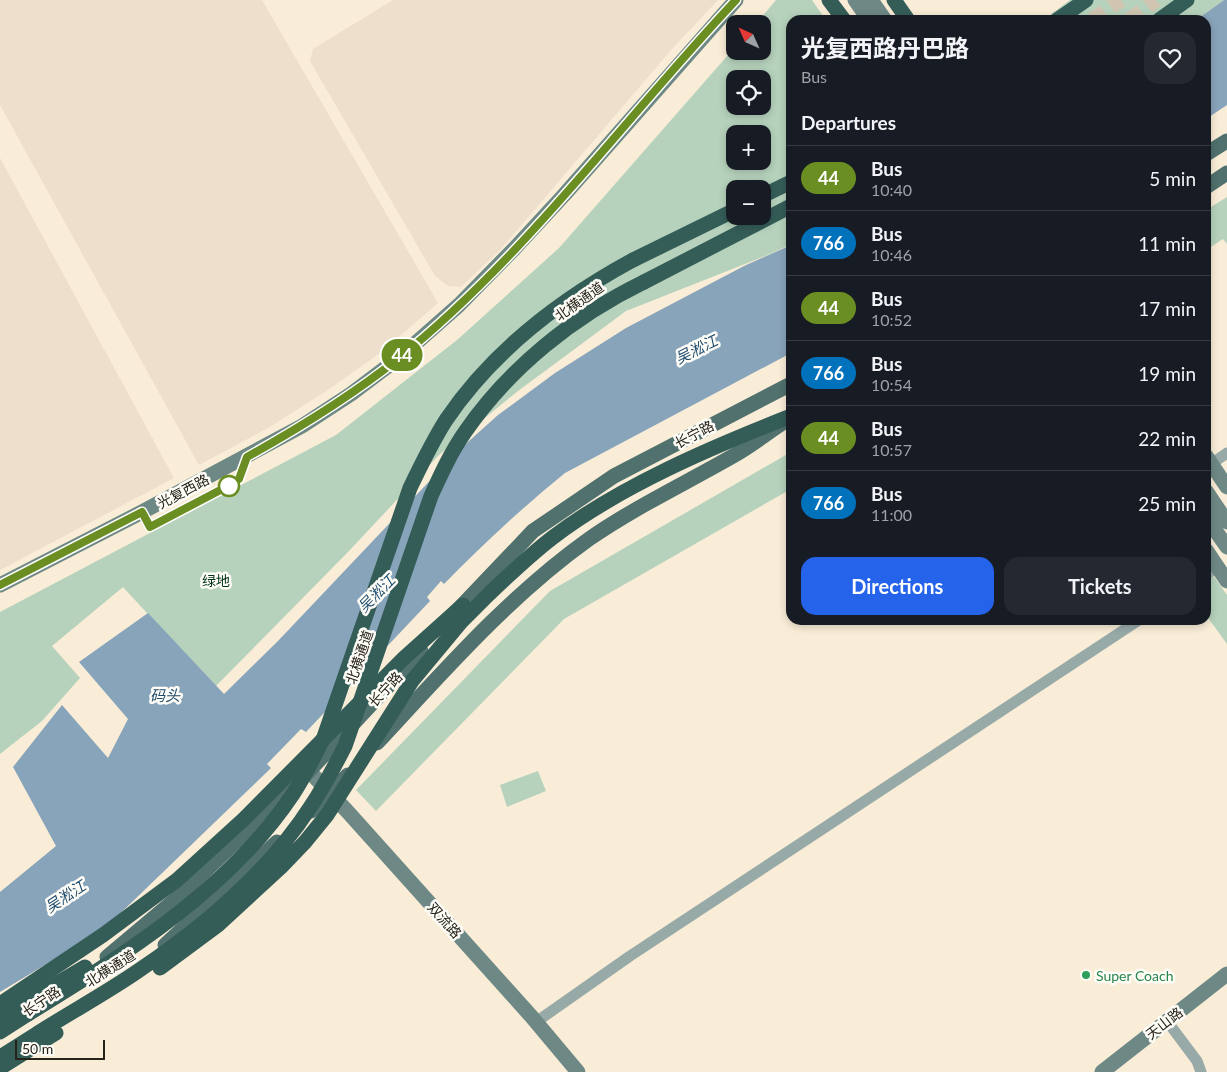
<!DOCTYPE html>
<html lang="en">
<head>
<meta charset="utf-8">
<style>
  body { margin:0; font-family:Lato,"Noto Sans SC",sans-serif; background:#242831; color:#f1f3f6; height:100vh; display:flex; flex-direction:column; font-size:19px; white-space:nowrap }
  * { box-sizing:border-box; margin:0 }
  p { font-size:16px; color:#9ea1a6 }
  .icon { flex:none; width:28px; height:28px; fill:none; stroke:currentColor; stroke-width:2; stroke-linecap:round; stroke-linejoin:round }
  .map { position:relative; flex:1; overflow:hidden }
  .sheet { position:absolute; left:786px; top:15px; width:425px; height:610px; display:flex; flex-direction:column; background:#171b24; border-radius:15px; box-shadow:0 2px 8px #0003 }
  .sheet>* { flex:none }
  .badge { padding:0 10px; border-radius:16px; font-size:18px; line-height:32px }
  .needle { width:32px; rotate:315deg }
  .controls { position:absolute; left:726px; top:15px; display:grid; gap:10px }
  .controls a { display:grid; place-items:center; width:45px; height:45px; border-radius:10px; background:#171b24; box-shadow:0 2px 8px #0003; font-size:25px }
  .scale { position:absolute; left:15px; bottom:12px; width:90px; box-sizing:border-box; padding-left:5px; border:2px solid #27231b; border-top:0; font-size:14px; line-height:18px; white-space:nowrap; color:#27231b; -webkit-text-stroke:4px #fefcf7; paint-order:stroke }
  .map>.badge { position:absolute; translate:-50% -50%; box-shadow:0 0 0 2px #fff }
  h2 { padding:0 15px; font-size:19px; line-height:45px }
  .round { display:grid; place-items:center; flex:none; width:52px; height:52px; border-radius:15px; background:#242831 }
  .head { display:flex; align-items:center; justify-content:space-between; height:85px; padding:0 15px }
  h1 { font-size:24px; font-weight:700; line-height:38px }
  .action { display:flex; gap:10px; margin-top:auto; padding:10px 15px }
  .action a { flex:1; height:58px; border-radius:15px; background:#2563eb; color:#fff; font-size:20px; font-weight:700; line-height:58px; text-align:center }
  .action a+a { background:#242831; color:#f1f3f6 }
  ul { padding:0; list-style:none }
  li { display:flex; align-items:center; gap:15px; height:65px; padding:0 15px; border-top:1px solid #363941 }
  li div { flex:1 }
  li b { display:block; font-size:19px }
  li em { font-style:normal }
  li .badge { min-width:55px; font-weight:700; text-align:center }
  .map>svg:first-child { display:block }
  .commercial { fill:#eedecc }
  .green { fill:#b6d2bc; fill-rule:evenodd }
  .water { fill:#88a4bb }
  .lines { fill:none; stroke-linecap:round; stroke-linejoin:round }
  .highway-tunnel { stroke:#cfc5b1; stroke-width:15; stroke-dasharray:15 8; stroke-linecap:butt }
  .street { stroke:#98aaa8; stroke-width:11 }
  .secondary { stroke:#6e8985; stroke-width:15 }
  .primary { stroke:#50716d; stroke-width:15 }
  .highway { stroke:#355d58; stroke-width:15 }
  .highway-bridge { stroke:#355d58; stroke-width:15 }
  .line-casing { stroke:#fff; stroke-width:11 }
  .line { stroke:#6b8e23; stroke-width:8 }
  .stop-dot { fill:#fff; stroke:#6b8e23; stroke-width:2.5 }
  .leisure-dot { fill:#2e9e5b; stroke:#fefcf7; stroke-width:2 }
  .labels { text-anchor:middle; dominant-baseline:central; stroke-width:5; stroke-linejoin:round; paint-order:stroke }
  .street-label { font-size:14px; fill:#27231b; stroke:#fefcf7 }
  .park-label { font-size:14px; fill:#003315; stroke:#fefcf7 }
  .leisure-label { font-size:14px; fill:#27864d; stroke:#fefcf7; text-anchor:start }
  .water-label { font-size:15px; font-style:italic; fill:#1e4c6e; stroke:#fefcf7 }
</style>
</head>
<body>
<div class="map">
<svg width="1227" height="1072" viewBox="0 0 1227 1072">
  <rect width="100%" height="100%" fill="#f9edd7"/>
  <path class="commercial" d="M0,0H262L438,303L380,353L325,392L268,428L199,465L0,105Z
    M393,0H718L672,49L500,250L461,287L448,286L435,276L310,61L313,49Z
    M0,158L174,478L0,570Z"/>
  <path class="green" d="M776,0H812L826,20H791V244L770,254L626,311L518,391L439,455L348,552L215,687L123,587L52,646L80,678L42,721L0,754V612L336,435L457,340L559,248L735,47V51H762V24H756ZM735,79H762V106H735ZM735,134H762V161H735ZM735,189H762V216H735Z
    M1070,0H1224L1196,20H1043Z
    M1227,197V244L1223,239L1206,250V210Z
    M791,452V489L564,619L376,811L356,790L550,591Z
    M1206,565L1227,595V644L1206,615Z
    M538,771L546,791L507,807L500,785Z"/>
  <path class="water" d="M1224,0H1227V105L1206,119V20H1196Z
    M791,245V353L565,473C522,508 483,544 444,584L441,581L427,597L430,601L306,732L301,729L267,764L271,768L103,930L0,992V892L56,846L13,767L62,705L108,758L128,719L79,662L148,613L224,694L278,641L459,450L498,415L555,373L626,328L744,266Z"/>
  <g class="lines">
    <path class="highway-tunnel" d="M1092,20L1121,0
      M1129,20L1156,0"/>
    <path class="street" d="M1211,464L1227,453
      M1206,574L1218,567
      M1167,1021L1197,1061L1201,1072
      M536,1022L630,956L1139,620"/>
    <path class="secondary" d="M855,0L869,20
      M871,0L885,20
      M1206,456L1227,487
      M1206,491L1227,522
      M1206,517L1227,547
      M1206,550L1227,581
      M0,585L142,512L302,426L351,394L400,357L459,305L514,249L564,195L736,0
      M309,771L347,811L531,1016L578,1072
      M1102,1072L1227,974"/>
    <path class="primary" d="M1206,154L1227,141
      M1206,187L1227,173
      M455,613L533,531L614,476L791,384
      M377,743C443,672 509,596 589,539C635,507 686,483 733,456C751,446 767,433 784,422
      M311,811L348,775
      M165,945L277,842
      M107,957L176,899L309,771L421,651"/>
    <path class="highway" d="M829,0L844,20
      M894,0L908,20
      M1057,20L1086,0
      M1159,20L1187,0
      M762,196L791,182
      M633,260L735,210
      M644,282L791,206
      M490,593C510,574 530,555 552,538C620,486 712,447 791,416
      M0,1004L103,935L177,880L244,819L404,658L463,605
      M0,1032L28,1014
      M0,1057L38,1033"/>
    <path class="highway-bridge" d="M160,968L218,925L281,867L305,842L327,815L412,681L461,622L490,593
      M28,1014C124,955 229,890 293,794C305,776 314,757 324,737L410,488C421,465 432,442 446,420C492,352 561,299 633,260
      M0,1017L85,967
      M38,1033C71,1012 106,993 138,971C202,928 269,871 311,806C324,787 334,767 345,746L431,496C441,474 451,452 465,432C509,368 574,316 644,282
      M0,1068L56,1033"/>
  </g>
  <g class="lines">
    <defs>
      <path id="line" d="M0,585L142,512L150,527L228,486L239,479L247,457C301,427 350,397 399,358C527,255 624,119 736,0"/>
    </defs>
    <use href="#line" class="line-casing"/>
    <use href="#line" class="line"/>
  </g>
  <circle class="stop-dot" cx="229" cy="486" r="10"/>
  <circle class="leisure-dot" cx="1086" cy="975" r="5"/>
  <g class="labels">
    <g class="street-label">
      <text transform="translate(579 301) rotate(-35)">北横通道</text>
      <text transform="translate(694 434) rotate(-28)">长宁路</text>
      <text transform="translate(183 491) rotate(-28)">光复西路</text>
      <text transform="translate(359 657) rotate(-71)">北横通道</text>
      <text transform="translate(385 689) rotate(-47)">长宁路</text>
      <text transform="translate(445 920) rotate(48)">双流路</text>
      <text transform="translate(110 968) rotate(-32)">北横通道</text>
      <text transform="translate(41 1001) rotate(-34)">长宁路</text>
      <text transform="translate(1164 1023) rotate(-38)">天山路</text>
    </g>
    <g class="park-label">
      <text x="216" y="580">绿地</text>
    </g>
    <g class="leisure-label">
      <text x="1096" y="975">Super Coach</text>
    </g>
    <g class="water-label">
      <text transform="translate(696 349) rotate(-26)">吴淞江</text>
      <text transform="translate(376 593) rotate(-45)">吴淞江</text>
      <text x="165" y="695">码头</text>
      <text transform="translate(65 896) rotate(-33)">吴淞江</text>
    </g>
  </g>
</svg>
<div class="controls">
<a><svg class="needle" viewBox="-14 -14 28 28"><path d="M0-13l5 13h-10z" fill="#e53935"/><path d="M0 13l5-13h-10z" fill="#9ea1a6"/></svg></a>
<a><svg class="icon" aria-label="locate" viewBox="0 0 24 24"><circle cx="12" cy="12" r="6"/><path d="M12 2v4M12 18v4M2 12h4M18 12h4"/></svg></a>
<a>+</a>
<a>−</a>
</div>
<div class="scale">50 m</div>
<b class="badge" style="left:402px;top:355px;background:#6b8e23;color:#fff">44</b>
<section class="sheet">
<div class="head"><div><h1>光复西路丹巴路</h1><p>Bus</p></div><a class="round"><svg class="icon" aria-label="heart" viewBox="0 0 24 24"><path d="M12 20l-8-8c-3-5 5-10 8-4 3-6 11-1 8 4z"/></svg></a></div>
<h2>Departures</h2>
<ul>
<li><span class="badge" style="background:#6b8e23;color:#fff">44</span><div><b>Bus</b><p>10:40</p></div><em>5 min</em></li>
<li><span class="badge" style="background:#0072bc;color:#fff">766</span><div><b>Bus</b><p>10:46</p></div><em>11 min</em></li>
<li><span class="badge" style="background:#6b8e23;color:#fff">44</span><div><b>Bus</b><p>10:52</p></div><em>17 min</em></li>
<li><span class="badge" style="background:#0072bc;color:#fff">766</span><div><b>Bus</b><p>10:54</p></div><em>19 min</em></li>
<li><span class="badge" style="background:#6b8e23;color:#fff">44</span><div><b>Bus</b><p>10:57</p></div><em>22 min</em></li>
<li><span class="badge" style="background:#0072bc;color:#fff">766</span><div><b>Bus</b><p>11:00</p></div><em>25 min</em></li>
</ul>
<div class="action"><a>Directions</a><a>Tickets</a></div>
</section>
</div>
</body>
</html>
